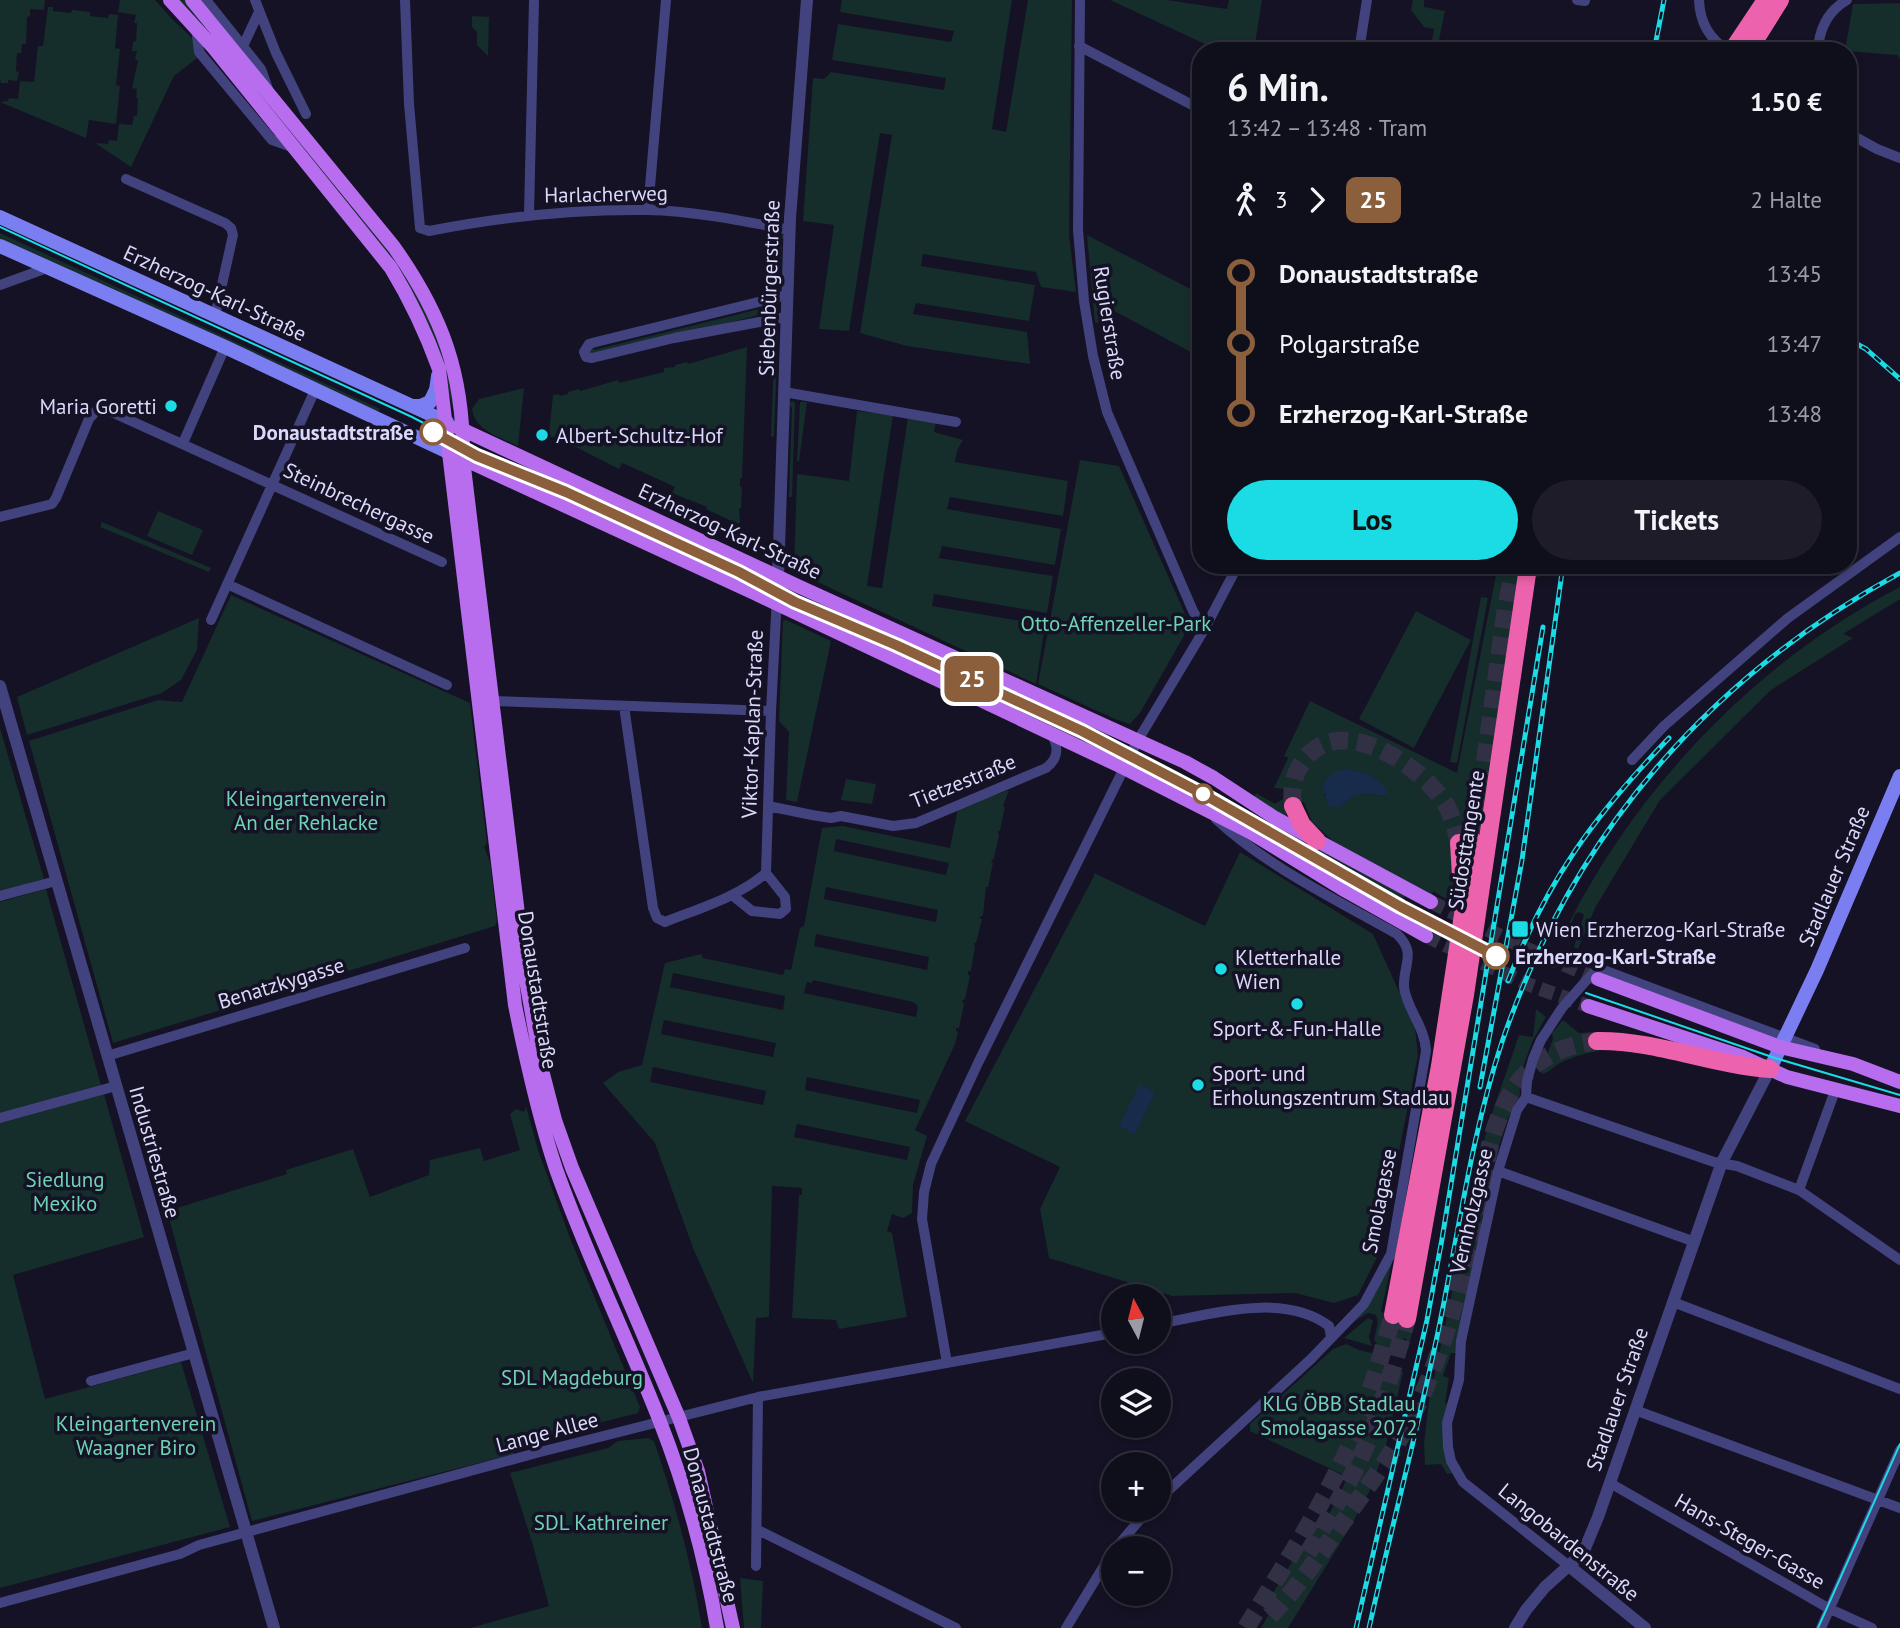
<!DOCTYPE html>
<html lang="de">
<head>
<meta charset="utf-8">
<style>
  body { margin:0; font-family:"PT Sans",sans-serif; background:#1d1c28; color:#f1f3f6; height:100vh; display:flex; flex-direction:column; font-size:26px; white-space:nowrap }
  * { box-sizing:border-box; margin:0 }
  p { font-size:23px; color:#9b9ca3 }
  .icon { flex:none; width:38px; height:38px; fill:none; stroke:currentColor; stroke-width:2; stroke-linecap:round; stroke-linejoin:round }
  .map { position:relative; flex:1; overflow:hidden }
  .details { position:absolute; left:1192px; top:42px; width:665px; height:532px; display:flex; flex-direction:column; background:#0f0e1b; border-radius:28px; box-shadow:0 4px 10px #0003,0 0 0 2px #2f2e3a }
  .details>* { flex:none }
  .badge { padding:0 14px; border-radius:10px; font-size:24px; line-height:46px }
  .needle { width:46px; rotate:353deg }
  .buttons { position:absolute; left:1101px; top:1284px; display:grid; gap:14px }
  .buttons a { display:grid; place-items:center; width:70px; height:70px; border-radius:50%; background:#0f0e1b; box-shadow:0 4px 10px #0003,0 0 0 2px #2f2e3a; font-size:35px }
  .map>.badge { position:absolute; translate:-50% -50%; box-shadow:0 0 0 4px #fff }
  .legs { display:flex; align-items:center; gap:10px; height:77px; padding:0 35px; font-size:23px }
  .legs p { margin-inline-start:auto }
  .headline { display:flex; align-items:center; justify-content:space-between; height:119px; padding:0 35px }
  h1 { font-size:38px; font-weight:700; line-height:52px }
  .button { display:flex; gap:14px; margin-top:auto; padding:14px 35px }
  .button a { flex:1; height:80px; border-radius:42px; background:#1bdbe5; color:#111; font-size:28px; font-weight:700; line-height:80px; text-align:center }
  .button a+a { background:#1d1c28; color:#f1f3f6 }
  ul { padding:0 35px; list-style:none }
  li { display:flex; align-items:center; gap:24px; height:70px; font-size:26px }
  li i { display:grid; place-items:center; width:10px; height:100%; margin:0 9px; background:currentColor }
  li i::after { content:''; width:18px; height:18px; margin:-9px; border:5px solid; border-radius:50%; background:#0f0e1b }
  li p { margin-inline-start:auto }
  li:first-child i { background:linear-gradient(#0000 50%,currentColor 0) }
  li:last-child i { background:linear-gradient(currentColor 50%,#0000 0) }
  .map>svg:first-child { display:block }
  .green { fill:#152d2b; fill-rule:evenodd }
  .water { fill:#162c4a }
  .lines { fill:none; stroke-linecap:round; stroke-linejoin:round }
  .primary-tunnel { stroke:#323044; stroke-width:14; stroke-dasharray:14 7; stroke-linecap:butt }
  .motorway-tunnel { stroke:#323044; stroke-width:18; stroke-dasharray:18 9; stroke-linecap:butt }
  .minor { stroke:#42437e; stroke-width:10 }
  .tertiary { stroke:#42437e; stroke-width:12 }
  .secondary { stroke:#7b7ef0; stroke-width:14 }
  .primary { stroke:#b76dee; stroke-width:14 }
  .motorway { stroke:#ed62ac; stroke-width:18 }
  .tram { stroke:#1bdbe5; stroke-width:2 }
  .rail-casing { stroke:#1bdbe5; stroke-width:5 }
  .rail { stroke:#141224; stroke-width:2.5; stroke-dasharray:8; stroke-linecap:butt }
  .line-1-casing { stroke:#fff; stroke-width:16 }
  .line-1 { stroke:#8b5e3c; stroke-width:10 }
  .poi-dot { fill:#1bdbe5; stroke:#141224; stroke-width:2.5 }
  .stop-1-dot { fill:#fff; stroke:#8b5e3c; stroke-width:3.5 }
  .labels { text-anchor:middle; dominant-baseline:central; stroke-width:7; stroke-linejoin:round; paint-order:stroke }
  .street-label { font-size:21px; fill:#dbd9fb; stroke:#141224 }
  .poi-label { font-size:21px; fill:#dbd9fb; stroke:#141224; text-anchor:start }
  .stop-label { font-size:21px; font-weight:bold; fill:#dbd9fb; stroke:#141224; text-anchor:end }
  .park-label { font-size:21px; fill:#6dd3b4; stroke:#141224 }
</style>
</head>
<body>
<div class="map">
<svg width="1900" height="1628" viewBox="0 0 1900 1628">
  <rect width="100%" height="100%" fill="#141224"/>
  <path class="green" d="M0,0H45L44,10L30,9V16L27,17L26,44H22L21,53H17L16,71L19,72L17,81L8,80V83H1L0,79Z
    M120,0H155L174,21L206,51L174,76L131,167L95,143L108,144L109,140L117,141L119,124L132,125L134,116H137L138,98H136L137,89L132,88L138,61L135,60L137,51H132L133,42L136,41L137,23H134L136,15L118,12Z
    M176,0H185L200,17L399,262L434,328L452,387L455,409H453L439,351L417,303Z
    M842,0H1012L992,129L1006,132L1028,0H1072L1069,236L1076,292L1041,287L1036,272L923,254L921,266L1035,285L1029,321L916,303L913,314L1027,332L1030,364L907,346L860,333L892,135L880,133L849,331L819,329L834,225L803,221L813,78L824,79L831,72L944,90L946,78L832,60L838,24L951,42L954,31L840,12Z
    M1110,0H1167L1227,9L1229,0H1262L1254,51H1220Z
    M1413,0H1424V7L1445,11L1437,50L1431,48L1434,29L1424,27L1411,10Z
    M1900,3V59L1897,55L1845,51L1853,4Z
    M48,7H53V11L71,13L72,10L90,12V16L108,18L109,14L118,15L115,48L120,49L116,85L120,86L116,124L89,120L86,138L0,102L8,101L9,98L18,99L20,81L34,82L38,46H43Z
    M472,16L489,17L488,56L477,45V32L472,27Z
    M0,233L380,409L377,413L0,239Z
    M778,235H784L785,238L782,239L780,285L776,290Z
    M1087,235L1200,294V357L1116,312L1101,314V322L1095,323Z
    M771,306V312L593,357L587,355L593,346L594,350Z
    M775,328L778,329L774,437L771,436Z
    M747,347L742,478H740V487H742L741,508L739,509L740,522L738,524L706,509L707,507L672,493L675,487C658,479 638,470 622,463L619,469L558,438L551,437L549,433L553,395L559,394L560,396L568,394V392L579,389L580,391L618,380L619,383L664,372V368L675,367V365L687,362L688,364Z
    M524,388L518,446C500,437 475,431 472,409L479,399Z
    M792,401L795,403L792,497H789L792,408L789,404Z
    M800,402H807L799,461H797Z
    M857,411L893,415L867,586L882,588L908,417L936,422L934,432L963,440L957,451L955,462L1068,481L1063,516L950,497L947,509L1061,529L1055,565L942,546L939,558L1053,576L1047,613L934,594L932,606L1045,625L1036,684L794,571L797,474L849,481Z
    M1080,460L1119,466L1190,625L1140,713L1130,724L1115,719L1038,684Z
    M534,483L565,494L747,578L746,581Z
    M158,511L203,530L192,555L147,536Z
    M102,522L211,568L209,572L100,527Z
    M1498,565H1541L1539,577L1534,576L1482,841L1455,877L1454,900L1451,902L1433,891L1432,896L1334,842L1312,822L1304,802L1286,805V817L1254,797L1256,793L1275,804L1284,798V789L1274,788L1288,758L1284,756L1310,701L1457,773ZM1355,770L1377,780L1387,793L1384,796L1360,793L1324,796V784Z
    M1900,587V599L1843,634L1853,638L1771,690L1660,800L1595,908L1578,949L1574,947L1584,915L1579,912L1575,914L1571,925L1567,927C1638,785 1759,660 1900,587Z
    M231,595L470,703L487,843L484,847L490,862L497,922L495,926L113,1043L29,741L158,700L182,702Z
    M1481,597L1488,598L1457,763L1450,762Z
    M801,606L880,640L1072,729L1106,747L799,609Z
    M1416,611L1471,640L1414,748L1359,719Z
    M199,618L197,650L181,680L162,693L27,735L17,697Z
    M786,620L831,641L797,802L786,800L789,732L779,721L783,621Z
    M0,728L44,879L0,892Z
    M846,779L876,784L872,804L841,800Z
    M1009,790L1003,806L1005,807L1000,830L998,832L999,835L994,858L991,862L993,863L988,887H986L983,915L979,918L982,919L976,943H974L975,947L971,971H968V975L970,976L965,999L962,1001L964,1004L959,1028H956V1031L958,1032L955,1044L915,1130L927,1136L913,1185L912,1213L903,1218L892,1214L887,1231L892,1233L907,1317L839,1329L836,1320L792,1318L799,1195H802V1188L772,1186L769,1317L756,1318L753,1383L693,1248L655,1143L603,1083L618,1072L642,1065L665,963L701,954L703,958L783,975L785,969L791,970L800,928L804,926L822,828L843,826L950,848L958,808ZM836,839L949,863L946,875L834,851ZM826,887L938,910L936,922L824,899ZM816,934L929,957L927,970L814,946ZM673,973L785,996L783,1010L670,987ZM813,980L913,1002L918,1006L916,1017L804,993L807,982L812,983ZM664,1020L776,1043L773,1057L661,1034ZM653,1067L766,1091L763,1105L650,1082ZM807,1077L920,1100L917,1113L805,1090ZM797,1124L910,1147L907,1160L794,1137Z
    M1249,823L1398,908L1396,914L1245,824Z
    M1293,834L1406,895L1403,899L1292,835Z
    M1240,852L1373,934L1415,1027L1418,1055L1379,1253L1358,1295L1334,1303L1295,1293L1172,1296L1049,1258L1040,1209L1060,1167L965,1121L1094,876V873L1205,926Z
    M46,889L101,1085L0,1113V902Z
    M1536,1009L1546,1017L1532,1042L1519,1079L1520,1095L1507,1120L1494,1161L1464,1306L1457,1353H1451L1443,1376L1449,1378L1445,1403L1448,1404L1453,1473L1447,1474L1441,1464L1425,1465L1424,1443L1429,1401L1487,1128L1519,1035L1533,1037Z
    M1563,1020L1579,1033L1596,1032L1599,1051C1586,1053 1572,1057 1560,1063C1553,1067 1549,1073 1541,1074L1553,1038L1552,1033Z
    M104,1094L144,1237L13,1275L45,1399L181,1362L230,1527L0,1588V1123Z
    M526,1106L538,1150L570,1238L640,1407L638,1413L512,1445L514,1454L252,1521L167,1211L287,1174L286,1170L353,1149L370,1197L429,1175L430,1160L480,1148L484,1161L520,1150L510,1114L516,1109L524,1112Z
    M1393,1258L1381,1312L1415,1320L1408,1350L1404,1349L1406,1339L1404,1338L1401,1348L1391,1346L1390,1352L1381,1349L1374,1340L1378,1322L1376,1315L1368,1313L1347,1326Z
    M1368,1318L1373,1320L1369,1337L1372,1346L1344,1338Z
    M1346,1344L1359,1350L1389,1357L1387,1368L1403,1372L1386,1445L1371,1488L1352,1524L1288,1628H1261L1269,1614L1263,1609L1316,1523L1323,1526L1348,1477L1250,1431V1424L1333,1349Z
    M648,1438L654,1441C675,1503 692,1564 702,1628H470L549,1606L532,1542L510,1473L608,1448L618,1441Z
    M740,1578L763,1581L761,1628H744Z"/>
  <path class="water" d="M1346,769C1363,771 1380,777 1388,793L1384,796C1361,793 1358,790 1340,807L1329,806L1323,790C1325,776 1333,771 1346,769Z
    M1140,1084L1155,1092L1135,1134L1119,1126Z"/>
  <g class="lines">
    <path class="primary-tunnel" d="M1431,902L1527,949L1598,979
      M1426,936L1527,984L1588,1006"/>
    <path class="motorway-tunnel" d="M1293,806C1291,789 1293,774 1304,760C1341,711 1420,765 1445,803C1452,815 1456,829 1459,843
      M1474,842L1506,607L1515,565
      M1308,1553C1329,1517 1351,1482 1367,1443C1384,1403 1395,1360 1407,1319
      M1270,1616C1299,1586 1321,1553 1345,1519C1368,1485 1394,1453 1412,1416C1455,1332 1470,1236 1490,1145C1506,1086 1533,1049 1597,1041
      M1246,1628C1278,1575 1313,1522 1340,1466C1364,1418 1378,1366 1393,1315"/>
    <path class="minor" d="M206,0L261,69L268,89
      M255,0L276,53L306,114
      M405,0L409,104L420,228L429,231C501,217 574,209 647,210C695,211 743,221 790,230
      M1080,0L1078,230L1084,301L1093,356L1107,412L1193,611L1204,630
      M1577,0L1585,1
      M1699,0C1700,23 1709,38 1728,51
      M196,28L199,52L272,140L292,147
      M243,46L259,12
      M1079,46L1200,109
      M1359,51L1367,0
      M1818,51C1819,29 1828,11 1847,0
      M1848,133L1877,149L1900,158
      M126,179L225,223L231,228L233,235L215,316
      M648,210L666,0
      M529,214L534,0
      M0,285L47,268
      M786,317L674,338L592,358L586,357L584,352L589,344L596,342L787,295
      M784,392L956,422
      M183,443L225,347
      M0,517L52,504L56,498L89,419L96,411L107,410L442,562
      M227,584L447,685
      M211,620L315,390
      M493,701L771,711
      M624,706L653,908L657,918L665,922C700,908 738,897 766,873L771,711L778,577
      M1632,760L1664,726L1788,618L1900,537
      M768,806L812,815L831,818L841,816L893,826L916,823L1046,768C1059,758 1059,747 1051,733
      M732,895L752,911L780,914L786,909L785,897L766,873
      M0,896L56,881
      M107,1056L465,948
      M1526,1097L1714,1162L1737,1166L1799,1190L1900,1260
      M0,1118L116,1086
      M1498,1171L1695,1242
      M1799,1190L1836,1088
      M1673,1302L1900,1389
      M1158,1324C1210,1315 1283,1291 1329,1326L1331,1337
      M947,1363L922,1219L924,1192L931,1164L978,1063L1138,740L1204,630L1238,565
      M91,1381L194,1353
      M1635,1410L1900,1508
      M1610,1483L1828,1608L1872,1628
      M1158,1500L1311,1359L1364,1304L1391,1254L1426,1051C1425,1026 1406,1008 1404,987C1403,965 1417,953 1397,934C1337,900 1266,866 1216,819
      M758,1530L956,1628
      M1115,1549L1148,1510
      M756,1566L758,1397
      M1569,1566L1463,1482L1451,1461L1448,1447L1447,1423L1459,1380L1461,1341L1498,1171L1517,1110L1526,1097L1527,1081L1533,1059L1541,1040L1562,1008L1592,974L1606,971L1815,1049
      M0,1603L180,1554L199,1545L540,1452L758,1397L1113,1333
      M1066,1628L1113,1551
      M1821,1628L1900,1450"/>
    <path class="tertiary" d="M778,577L790,218L807,0
      M0,686L274,1628
      M1569,1566L1645,1628
      M1515,1628L1526,1610L1545,1587L1583,1553L1598,1517L1722,1162L1770,1069"/>
    <path class="secondary" d="M0,217L447,422
      M0,246L225,347L450,453
      M412,406H421L430,402L436,390L438,376
      M1770,1069L1817,970L1900,776"/>
    <path class="primary" d="M170,0L213,47L391,268C411,301 426,333 439,369L515,1005C526,1060 538,1115 556,1169C586,1254 626,1335 659,1419C685,1485 705,1557 717,1628
      M192,0L394,247C442,315 464,374 463,459L526,980L542,1070L555,1120L572,1168L679,1418L698,1471L733,1628
      M457,427L800,587L1185,762L1214,778L1275,818L1431,902
      M457,456L754,593L1124,768L1250,832L1346,891L1426,936
      M1598,979L1780,1047L1853,1064L1900,1082
      M1588,1006L1743,1057L1787,1077L1900,1106"/>
    <path class="motorway" d="M1732,51L1766,0
      M1748,51L1780,0
      M1293,806L1302,825L1317,841
      M1459,843L1461,876
      M1597,1041C1655,1040 1712,1065 1770,1069
      M1393,1315L1440,1066L1474,842
      M1407,1319L1465,995L1527,574"/>
    <path class="tram" d="M0,227L412,417L481,453L569,489L742,569L791,596L898,641L1084,727L1240,810L1429,917
      M1586,993L1775,1058L1900,1095
      M1818,1628L1900,1444"/>
    <defs>
      <path id="rail" d="M1654,51L1664,0
        M1848,339L1866,349L1900,379
        M1508,981C1547,880 1594,816 1669,738
        M1480,1087L1522,860L1563,565
        M1356,1628L1427,1320L1442,1239L1543,627
        M1369,1628C1391,1529 1417,1432 1438,1332C1458,1236 1471,1136 1502,1042C1572,835 1709,677 1900,573"/>
    </defs>
    <use href="#rail" class="rail-casing"/>
    <use href="#rail" class="rail"/>
  </g>
  <g class="lines">
    <defs>
      <path id="line-1" d="M433,432L477,456L566,492L739,572L795,602L896,645L1082,731L1203,794L1401,907L1496,956"/>
    </defs>
    <use href="#line-1" class="line-1-casing"/>
    <use href="#line-1" class="line-1"/>
  </g>
  <g class="poi-dot">
    <circle cx="171" cy="406" r="7"/>
    <circle cx="542" cy="435" r="7"/>
    <rect x="1511" y="920" width="18" height="18" rx="3.5"/>
    <circle cx="1221" cy="969" r="7"/>
    <circle cx="1297" cy="1004" r="7"/>
    <circle cx="1198" cy="1085" r="7"/>
  </g>
  <g class="stop-1-dot">
    <circle cx="433" cy="432" r="12"/>
    <circle cx="1203" cy="794" r="9"/>
    <circle cx="1496" cy="956" r="12"/>
  </g>
  <g class="labels">
    <g class="street-label">
      <text transform="translate(606 194) rotate(-1)">Harlacherweg</text>
      <text transform="translate(769 288) rotate(-88)">Siebenbürgerstraße</text>
      <text transform="translate(215 293) rotate(25)">Erzherzog-Karl-Straße</text>
      <text transform="translate(1110 323) rotate(81)">Rugierstraße</text>
      <text transform="translate(359 503) rotate(25)">Steinbrechergasse</text>
      <text transform="translate(730 531) rotate(25)">Erzherzog-Karl-Straße</text>
      <text transform="translate(752 724) rotate(-88)">Viktor-Kaplan-Straße</text>
      <text transform="translate(963 781) rotate(-22)">Tietzestraße</text>
      <text transform="translate(1466 840) rotate(-81)">Südosttangente</text>
      <text transform="translate(1834 876) rotate(-67)">Stadlauer Straße</text>
      <text transform="translate(281 983) rotate(-17)">Benatzkygasse</text>
      <text transform="translate(538 990) rotate(81)">Donaustadtstraße</text>
      <text transform="translate(155 1152) rotate(74)">Industriestraße</text>
      <text transform="translate(1379 1201) rotate(-79)">Smolagasse</text>
      <text transform="translate(1471 1211) rotate(-77)">Vernholzgasse</text>
      <text transform="translate(1617 1399) rotate(-71)">Stadlauer Straße</text>
      <text transform="translate(547 1432) rotate(-15)">Lange Allee</text>
      <text transform="translate(711 1525) rotate(75)">Donaustadtstraße</text>
      <text transform="translate(1750 1541) rotate(30)">Hans-Steger-Gasse</text>
      <text transform="translate(1569 1542) rotate(39)">Langobardenstraße</text>
    </g>
    <g class="poi-label">
      <text x="157" y="406" text-anchor="end">Maria Goretti</text>
      <text x="556" y="435">Albert-Schultz-Hof</text>
      <text x="1536" y="929">Wien Erzherzog-Karl-Straße</text>
      <text x="1235" y="957">Kletterhalle<tspan x="1235" dy="24">Wien</tspan></text>
      <text x="1297" y="1028" text-anchor="middle">Sport-&amp;-Fun-Halle</text>
      <text x="1212" y="1073">Sport- und<tspan x="1212" dy="24">Erholungszentrum Stadlau</tspan></text>
    </g>
    <g class="stop-label">
      <text x="414" y="432">Donaustadtstraße</text>
      <text x="1515" y="956" text-anchor="start">Erzherzog-Karl-Straße</text>
    </g>
    <g class="park-label">
      <text x="1116" y="623">Otto-Affenzeller-Park</text>
      <text x="306" y="798">Kleingartenverein<tspan x="306" dy="24">An der Rehlacke</tspan></text>
      <text x="65" y="1179">Siedlung<tspan x="65" dy="24">Mexiko</tspan></text>
      <text x="572" y="1377">SDL Magdeburg</text>
      <text x="1339" y="1403">KLG ÖBB Stadlau<tspan x="1339" dy="24">Smolagasse 2072</tspan></text>
      <text x="136" y="1423">Kleingartenverein<tspan x="136" dy="24">Waagner Biro</tspan></text>
      <text x="601" y="1522">SDL Kathreiner</text>
    </g>
  </g>
</svg>
<div class="buttons">
<a><svg class="needle" viewBox="-14 -14 28 28"><path d="M0-13l5 13h-10z" fill="#e53935"/><path d="M0 13l5-13h-10z" fill="#9b9ca3"/></svg></a>
<a><svg class="icon" aria-label="layers" viewBox="0 0 24 24"><path d="M12 4l9 5-9 5-9-5zM3 14l9 5 9-5"/></svg></a>
<a>+</a>
<a>−</a>
</div>
<b class="badge" style="left:972px;top:679px;background:#8b5e3c;color:#fff">25</b>
<section class="details">
<div class="headline"><div><h1>6 Min.</h1><p>13:42 – 13:48 · Tram</p></div><b>1.50 €</b></div>
<div class="legs"><svg class="icon" aria-label="walk" viewBox="0 0 24 24"><circle cx="13" cy="4" r="2"/><path d="M13 8l-2 6 4 7M11 14l-3 7M7 12l3-4h3l4 4"/></svg>3<svg class="icon" aria-label="forward" viewBox="0 0 24 24"><path d="M9 5l7 7-7 7"/></svg><b class="badge" style="background:#8b5e3c;color:#fff">25</b><p>2 Halte</p></div>
<ul>
<li><i style="color:#8b5e3c"></i><b>Donaustadtstraße</b><p>13:45</p></li>
<li><i style="color:#8b5e3c"></i><span>Polgarstraße</span><p>13:47</p></li>
<li><i style="color:#8b5e3c"></i><b>Erzherzog-Karl-Straße</b><p>13:48</p></li>
</ul>
<div class="button"><a>Los</a><a>Tickets</a></div>
</section>
</div>
</body>
</html>
